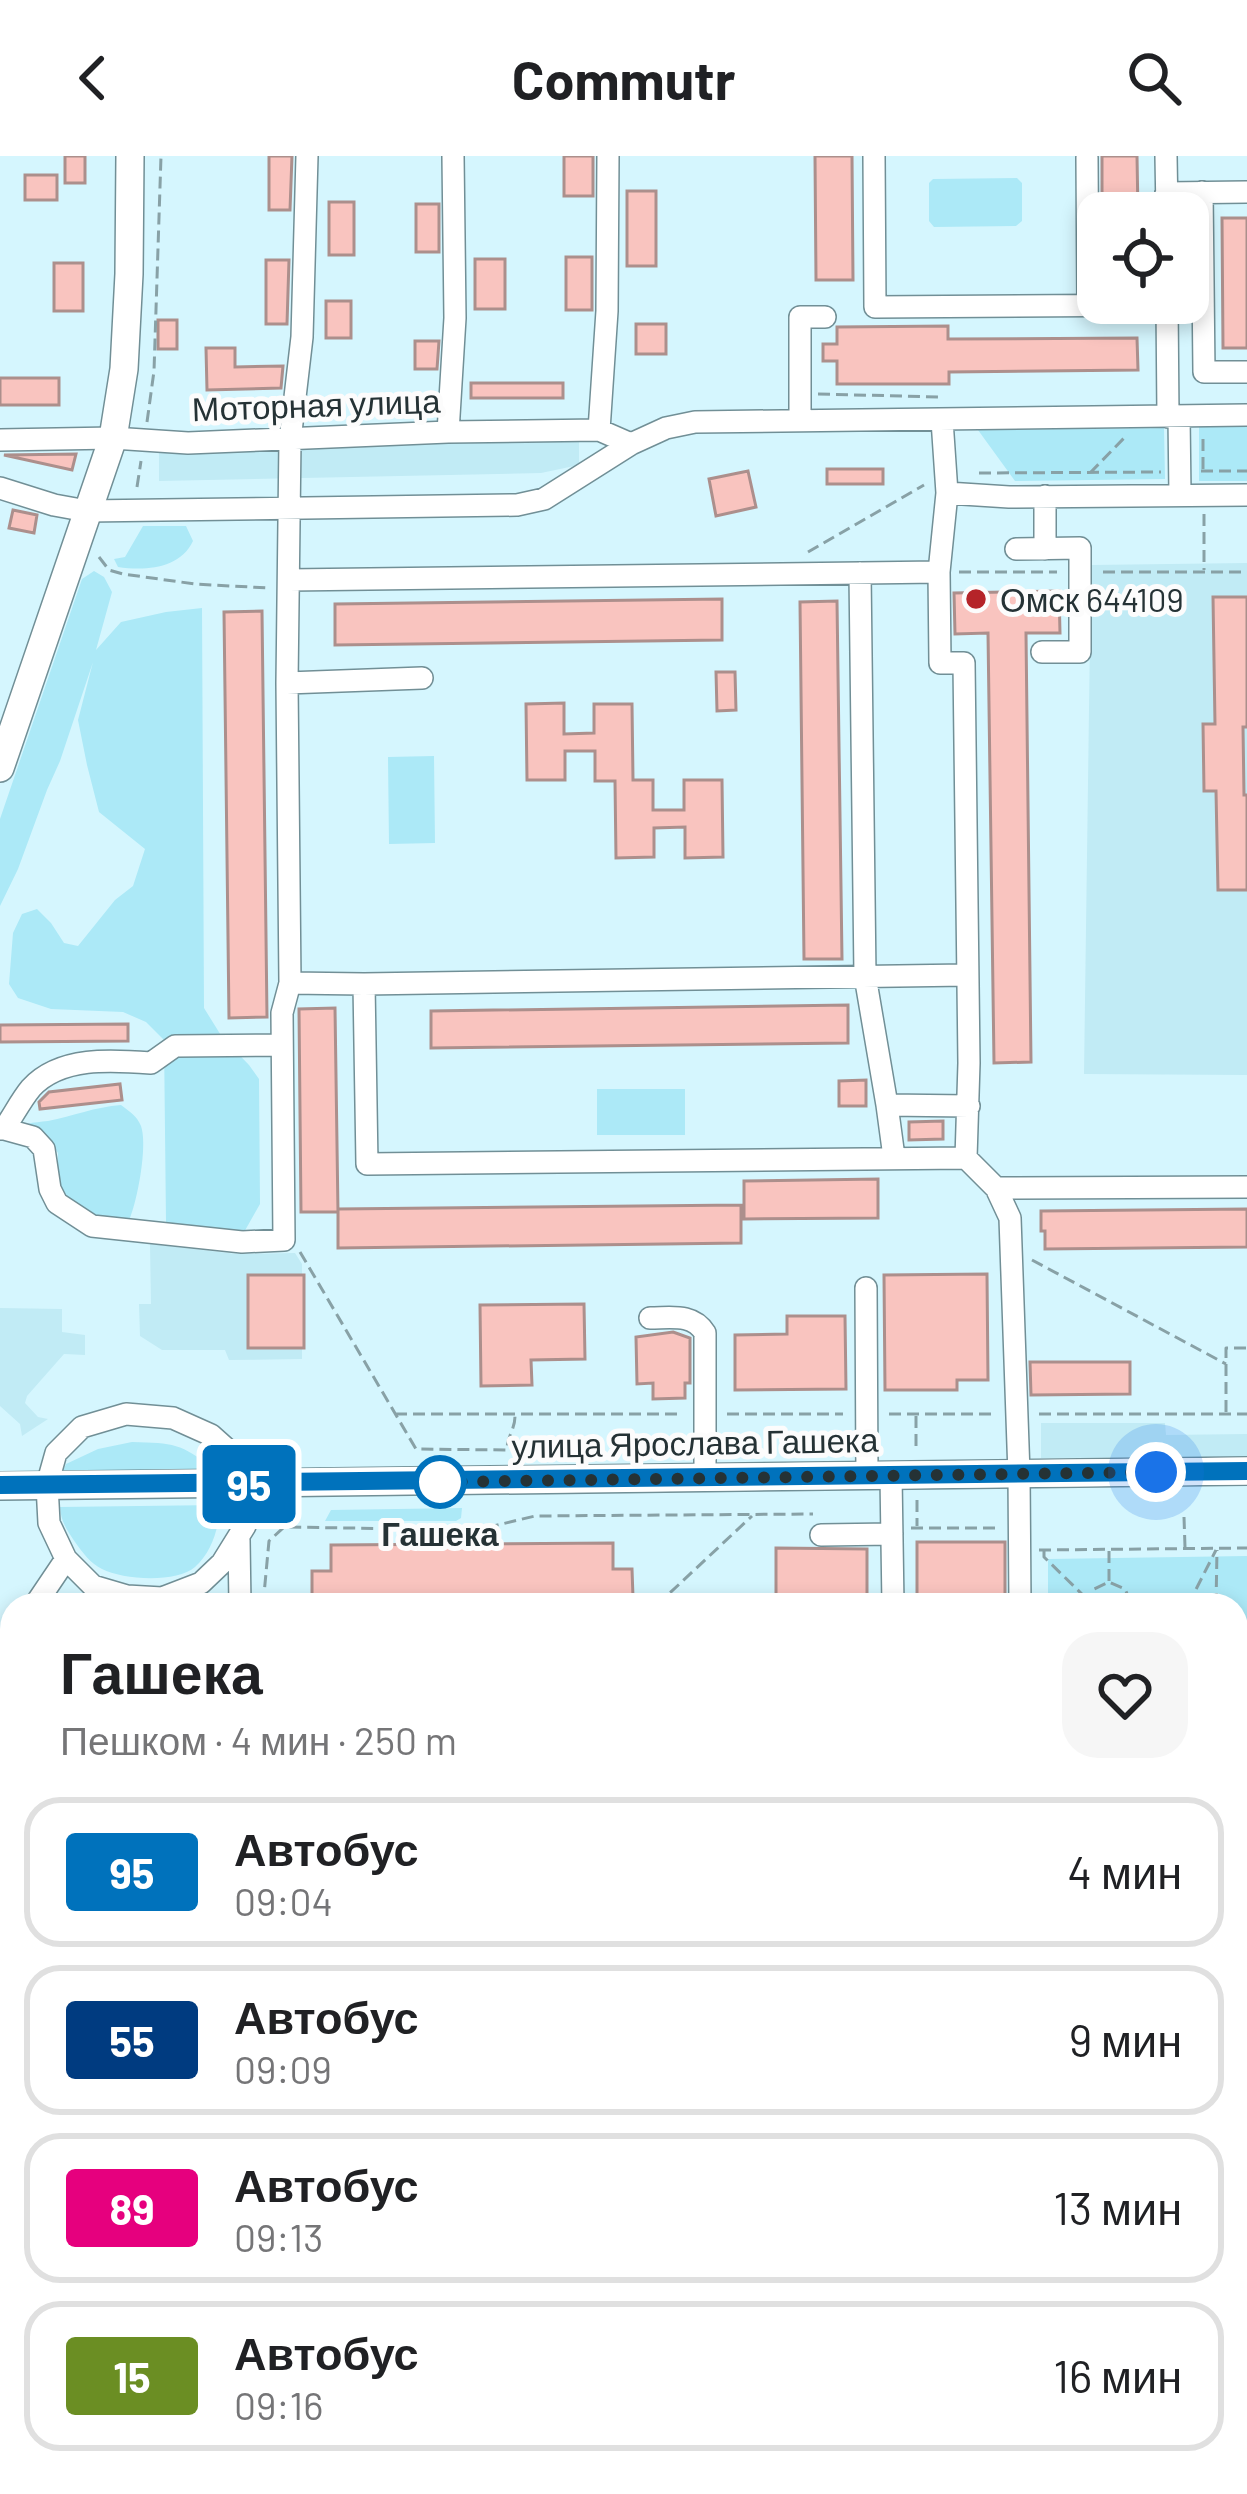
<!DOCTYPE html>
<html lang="ru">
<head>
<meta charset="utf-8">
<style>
  body { margin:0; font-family:Barlow,sans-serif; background:#f6f6f6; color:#202124; height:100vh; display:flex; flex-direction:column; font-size:45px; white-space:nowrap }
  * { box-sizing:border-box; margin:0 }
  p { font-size:39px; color:#757577 }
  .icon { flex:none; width:66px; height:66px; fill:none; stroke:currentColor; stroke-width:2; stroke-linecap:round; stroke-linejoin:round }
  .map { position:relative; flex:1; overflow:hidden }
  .details { position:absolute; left:0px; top:1437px; width:1248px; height:903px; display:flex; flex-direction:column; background:#fff; border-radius:36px 36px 0 0; box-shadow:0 6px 18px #0003 }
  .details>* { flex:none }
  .badge { padding:0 24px; border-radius:9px; font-size:42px; line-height:78px }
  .fabs { position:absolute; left:1077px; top:36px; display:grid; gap:24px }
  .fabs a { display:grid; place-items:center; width:132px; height:132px; border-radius:24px; background:#fff; box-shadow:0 6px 18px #0003; font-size:60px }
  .you { position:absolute; width:60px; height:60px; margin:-30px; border:9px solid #fff; border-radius:50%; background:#1a73e8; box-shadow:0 0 0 18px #1a73e833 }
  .map>.badge { position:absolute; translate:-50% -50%; box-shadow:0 0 0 6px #fff }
  .round { display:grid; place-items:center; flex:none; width:126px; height:126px; border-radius:36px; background:#f6f6f6 }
  .head { display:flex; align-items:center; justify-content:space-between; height:204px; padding:0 60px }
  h1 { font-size:57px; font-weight:700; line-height:90px }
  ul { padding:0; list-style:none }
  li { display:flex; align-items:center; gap:36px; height:150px; margin:0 24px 18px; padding:0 36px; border:6px solid #e0e0e0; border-radius:36px }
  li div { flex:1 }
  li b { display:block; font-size:45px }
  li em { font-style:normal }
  li .badge { min-width:132px; font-weight:700; text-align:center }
  header { display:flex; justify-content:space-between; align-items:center; height:156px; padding:0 60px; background:#fff; font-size:54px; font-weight:700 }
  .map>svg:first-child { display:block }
  .built { fill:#c1ebf5 }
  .green { fill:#ace9f7 }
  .building { fill:#f9c4bf; stroke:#ac8f8c; stroke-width:3 }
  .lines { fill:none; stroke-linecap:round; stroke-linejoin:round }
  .minor-casing { stroke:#718f96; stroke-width:24 }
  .major-casing { stroke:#718f96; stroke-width:30 }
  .path { stroke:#88a1a6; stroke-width:3; stroke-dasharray:12 6; stroke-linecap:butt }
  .minor { stroke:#fff; stroke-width:21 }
  .major { stroke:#fff; stroke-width:27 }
  .line-casing { stroke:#fff; stroke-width:27 }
  .line { stroke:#0072bc; stroke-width:18 }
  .walk { stroke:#253235; stroke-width:12; stroke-dasharray:0 21.6 }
  .poi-dot { fill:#b52429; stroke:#fcfcfc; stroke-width:4.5 }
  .stop-dot { fill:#fff; stroke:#0072bc; stroke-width:6 }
  .labels { text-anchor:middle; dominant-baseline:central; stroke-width:10; stroke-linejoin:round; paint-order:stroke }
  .street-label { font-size:33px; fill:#253235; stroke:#fcfcfc }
  .poi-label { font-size:33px; fill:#253235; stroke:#fcfcfc; text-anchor:start }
  .stop-label { font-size:33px; font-weight:bold; fill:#253235; stroke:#fcfcfc }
</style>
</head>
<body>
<header><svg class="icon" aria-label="back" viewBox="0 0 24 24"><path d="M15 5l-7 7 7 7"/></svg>Commutr<svg class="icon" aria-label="search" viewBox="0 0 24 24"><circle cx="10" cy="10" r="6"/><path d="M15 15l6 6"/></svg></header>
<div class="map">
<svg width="1247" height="2338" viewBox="0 0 1247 2338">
  <rect width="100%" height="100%" fill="#d5f6fe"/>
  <path class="built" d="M579,281V309L541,317L159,325V297Z
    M1247,407V919L1084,918L1091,409Z
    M150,1088L237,1098L295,1097L302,1108V1203L229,1204L225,1194H162L140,1180L139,1148H151Z
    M0,1152L62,1153V1176L85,1179V1199L64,1198L27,1240L25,1247L38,1261L48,1263L22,1280L20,1268L0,1250Z
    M1041,1267H1165L1166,1279L1247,1278V1301L1041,1302Z"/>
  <path class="green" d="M1017,22L1022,27V65L1016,70L934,71L929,65V27L933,23Z
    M1199,271H1247V325H1199Z
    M1164,272L1165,323L1015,325L978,274Z
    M143,370H186L193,385C180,413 145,415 118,411L114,403L125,401Z
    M94,415L104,421L112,436L96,494L121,466L166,456L202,452L204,852L222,881L249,909L259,923L260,1048L243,1078L196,1075L166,1066L164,884L146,866L123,856L51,853L18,842L9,828L13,777L22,758L37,753L51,767L64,787L78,790L115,744L133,730L145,693L99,656L87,609L78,564L93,506L60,605L47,634L18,713L0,750V663L82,423Z
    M434,600L435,687L389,688L388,601Z
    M597,933H685V979H597Z
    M121,949C129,955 137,960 141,970C148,990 137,1048 128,1067L98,1064L66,1047L57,1023L58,997L49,983L27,972V968C34,966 41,966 48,965C73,960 95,951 121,949Z
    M132,1286C174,1287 180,1287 214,1313L63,1315L66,1308L98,1293Z
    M219,1349C220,1370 212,1396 195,1411C177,1427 123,1424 102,1413C91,1408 82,1396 75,1386C67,1374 61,1366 60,1351Z
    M462,1352L461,1362L456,1365H325L331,1354Z
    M1247,1400V1736H1236V1449H1048V1403Z
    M1236,1887H1247V2065H1236Z"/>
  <path class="building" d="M65,0H85V27H65Z
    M269,0H292L290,54H269Z
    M564,0H593V40H564Z
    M815,0H852L853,124H816Z
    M1102,0H1137L1138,57H1102Z
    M25,19H57V44H25Z
    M627,35H656V110H627Z
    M329,46H354V99H329Z
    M416,48H439V96H416Z
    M1222,62H1247V192H1223Z
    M566,101H592V154H566Z
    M475,103H505V153H475Z
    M266,104H289L287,168H266Z
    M54,107H83V155H54Z
    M326,145H351V182H326Z
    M158,164H177V193H158Z
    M636,168H666V198H636Z
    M948,170V183L1137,182L1138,214L949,216V228H837V205H823V188H837V171Z
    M415,185H439L437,213H415Z
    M206,192H235V211L283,210L281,232L207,234Z
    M0,222H59V249H0Z
    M471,227H563V242H471Z
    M76,298L72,314L4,299Z
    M827,313H883V328H827Z
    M748,315L756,351L716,360L709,323Z
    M13,354L37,359L34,377L9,372Z
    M1059,435L1060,477H1026L1031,906L994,907L988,477L955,478L954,437Z
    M1213,441H1247V571H1243L1244,639H1247V734H1218L1216,635H1204L1203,568H1215Z
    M722,443V484L335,489V448Z
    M837,445L842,803H804L800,446Z
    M262,455L267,861L229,862L224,456Z
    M716,516H735L736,554L717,555Z
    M564,547V578L594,577V548H632L633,624H653V654H684V624H722L723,701L685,702V671L654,672V701L616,702L615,625H595V595H565V624H527L526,548Z
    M848,849V887L431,892V855Z
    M335,852L338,1056H301L299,853Z
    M128,868V885L0,886V869Z
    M866,924V950H839V925Z
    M120,928L122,944L40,953L39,946L49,936Z
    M943,965V983L909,984V966Z
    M878,1023V1062L744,1063V1025Z
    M741,1049V1087L338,1092V1053Z
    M1247,1053V1091L1045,1093V1075H1041V1055Z
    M987,1118L988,1224H957V1234H885L884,1119Z
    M248,1119H304V1192H248Z
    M584,1148L585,1203L531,1204L532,1229L481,1230L480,1149Z
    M787,1160H845L846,1233L735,1234V1179L787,1178Z
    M673,1176L690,1182V1227H685V1242L653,1243V1227L637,1228L636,1181Z
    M1030,1206H1130V1238L1031,1239Z
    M917,1386H1005V1449H917Z
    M613,1387V1413H632L633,1441L312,1443V1415H331V1389Z
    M776,1392L867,1393V1446L776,1447Z"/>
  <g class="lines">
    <defs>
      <path id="minor" d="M307,0L302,181L290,284L287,527L290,827L364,828L367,1008L966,1002
        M874,0L875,151L1167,149
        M1166,0L1167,57
        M1087,2L1088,149
        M1202,36L1204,216H1247
        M1166,37L1247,36
        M1167,147L1168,261
        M1179,260L1180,339
        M800,263V161H825
        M942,264L947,337L939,416L940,507H964L969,907L966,1002L996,1032L1010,1062L1019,1318L1020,1449
        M599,274L607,155L608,0
        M448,276L455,162L453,0
        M0,284L113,282L188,287L448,276L599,274L631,288
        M0,332L54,349L87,355L517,349L544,343L631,288L666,272L695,266L1247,259
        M947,337L1009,341L1247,339
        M1045,340V393
        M1016,393L1080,392V496H1042
        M860,417L865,820L887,949L969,950
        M289,424L939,416
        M287,527L422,522
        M364,828L966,819
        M887,949L894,1001
        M0,973H4C13,960 21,944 31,932C60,900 112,904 151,907L175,890L282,889
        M4,973L33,981L44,993L50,1033L57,1047L92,1070L242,1086L284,1084L282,857L290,827
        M996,1032L1247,1031
        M866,1132L867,1320
        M650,1162C671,1162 693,1157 705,1177V1322
        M126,1258L173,1262L211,1279L230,1296L242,1313L248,1328L245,1370L222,1407L201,1427L162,1442L127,1440L93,1430L66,1403L49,1367L47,1329L56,1297L82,1271Z
        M891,1320L893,1449
        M821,1379L892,1378
        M239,1384L240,1449
        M35,1449L66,1403
        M0,1500L12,1482
        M0,1628H12
        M1236,1743H1247
        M0,1790H12
        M0,1834H12
        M0,1878H12
        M0,1914H12
        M0,2054H12
        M170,2328V2338
        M348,2328L359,2338
        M985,2328L986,2338
        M283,2338L284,2328
        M659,2338V2328"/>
      <path id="major" d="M0,612L113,282L124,213L129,118L130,0
        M0,1330L1247,1315"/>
    </defs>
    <use href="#minor" class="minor-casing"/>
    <use href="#major" class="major-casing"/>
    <path class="path" d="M818,238L940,241
      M147,266L154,215L161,0
      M1203,283V315
      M1201,315H1247
      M979,317L1161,316
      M1090,317L1125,281
      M137,331L141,305
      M1204,358V414
      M808,396L924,329
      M99,401L109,414L123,418L195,428L268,432
      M959,416H1057
      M1103,416H1247
      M300,1096L416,1293L507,1294C507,1280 515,1274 515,1260
      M1032,1104L1226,1208
      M1226,1256V1192H1247
      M395,1258H681
      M727,1258H843
      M889,1258H993
      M1039,1258H1247
      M916,1260V1292
      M917,1344V1370
      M1184,1361L1185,1391
      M911,1372H998
      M1039,1394L1247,1392
      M1044,1394V1401L1087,1443
      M1109,1395V1426
      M263,1449L269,1385L284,1371L477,1374L535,1360L813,1358
      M657,1449L752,1360
      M1087,1449L1094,1433L1109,1426L1125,1433L1132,1449
      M1188,1449L1216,1394
      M1216,1449L1217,1394
      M1236,1590H1247
      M1236,2080H1247
      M1236,2110H1247
      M1236,2195L1240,2197L1247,2207"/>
    <use href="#minor" class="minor"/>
    <use href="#major" class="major"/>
  </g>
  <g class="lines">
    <defs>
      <path id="line" d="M0,1329L1247,1315"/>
    </defs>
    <use href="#line" class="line-casing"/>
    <use href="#line" class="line"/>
    <path class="walk" d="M440,1326L1156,1316"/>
  </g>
  <circle class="poi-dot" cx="976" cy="443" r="12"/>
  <circle class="stop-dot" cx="440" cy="1326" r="24"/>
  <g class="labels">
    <g class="street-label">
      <text transform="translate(316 248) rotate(-2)">Моторная улица</text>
      <text transform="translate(695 1286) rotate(-1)">улица Ярослава Гашека</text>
    </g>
    <g class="poi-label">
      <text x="1000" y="443">Омск 644109</text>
    </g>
    <g class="stop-label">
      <text x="440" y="1377">Гашека</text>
    </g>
  </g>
</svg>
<div class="fabs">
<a><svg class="icon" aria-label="locate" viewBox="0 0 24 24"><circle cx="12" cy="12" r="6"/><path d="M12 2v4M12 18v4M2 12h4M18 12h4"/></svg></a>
</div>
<div class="you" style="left:1156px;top:1316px"></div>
<b class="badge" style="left:249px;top:1328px;background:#0072bc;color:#fff">95</b>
<section class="details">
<div class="head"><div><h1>Гашека</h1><p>Пешком · 4 мин · 250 m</p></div><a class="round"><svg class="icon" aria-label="heart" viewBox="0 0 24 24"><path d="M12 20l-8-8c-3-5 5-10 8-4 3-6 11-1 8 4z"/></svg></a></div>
<ul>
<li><span class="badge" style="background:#0072bc;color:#fff">95</span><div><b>Автобус</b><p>09:04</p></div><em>4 мин</em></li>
<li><span class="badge" style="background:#003b80;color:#fff">55</span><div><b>Автобус</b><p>09:09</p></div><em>9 мин</em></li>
<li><span class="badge" style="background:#e6007e;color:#fff">89</span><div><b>Автобус</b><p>09:13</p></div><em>13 мин</em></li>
<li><span class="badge" style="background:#6b8e23;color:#fff">15</span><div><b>Автобус</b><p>09:16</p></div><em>16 мин</em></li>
</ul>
</section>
</div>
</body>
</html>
